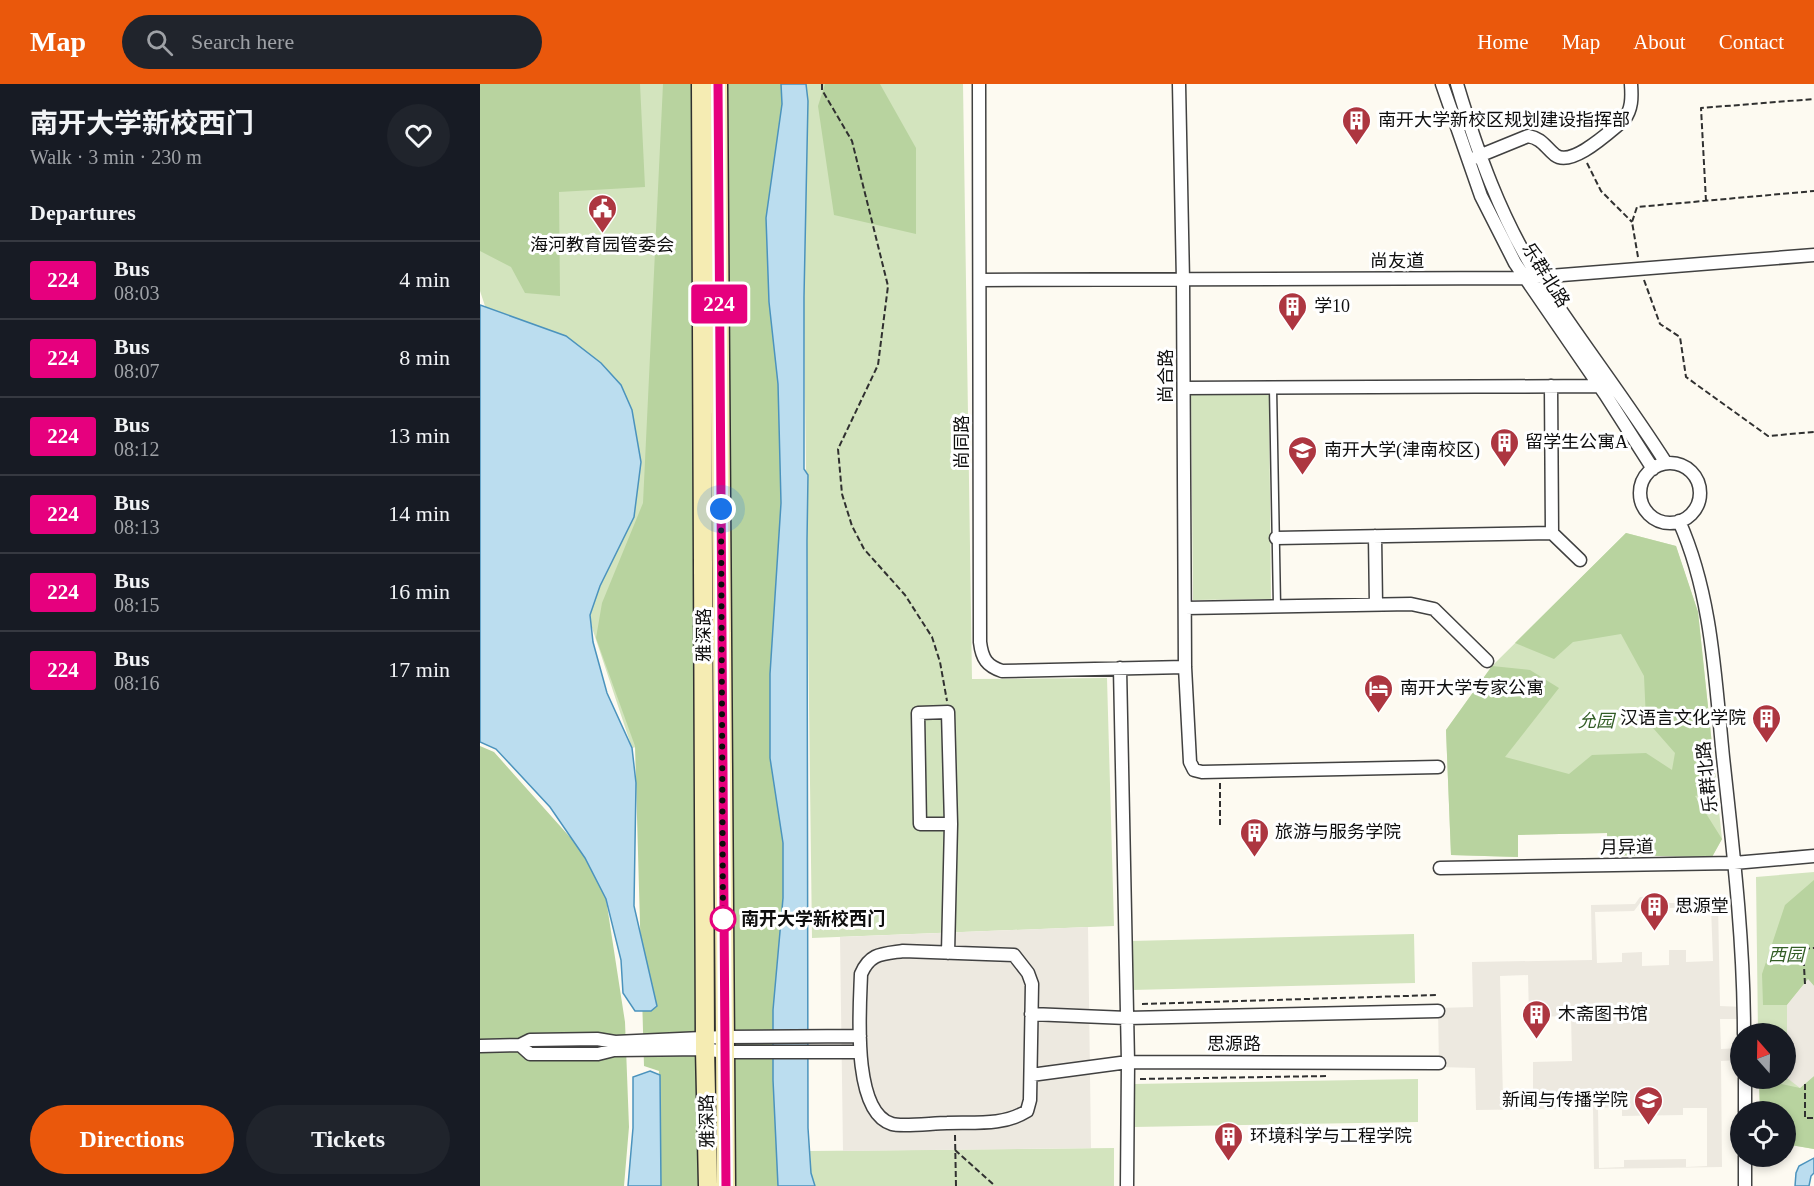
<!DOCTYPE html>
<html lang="en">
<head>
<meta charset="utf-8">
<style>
  body { margin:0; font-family:"Times New Roman","Noto Sans SC",serif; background:#20242c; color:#f1f3f6; height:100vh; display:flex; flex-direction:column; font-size:22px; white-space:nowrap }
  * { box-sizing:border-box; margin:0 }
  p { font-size:20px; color:#9ea1a6 }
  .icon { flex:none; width:33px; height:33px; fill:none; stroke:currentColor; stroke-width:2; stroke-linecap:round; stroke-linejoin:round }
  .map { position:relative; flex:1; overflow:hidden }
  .panel { display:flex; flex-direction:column; background:#171b24; width:480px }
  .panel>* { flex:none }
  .badge { padding:0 12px; border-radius:4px; font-size:21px; line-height:39px }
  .needle { width:39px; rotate:340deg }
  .controls { position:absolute; left:1250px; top:939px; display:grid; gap:12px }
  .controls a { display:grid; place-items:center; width:66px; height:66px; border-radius:50%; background:#171b24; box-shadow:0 3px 9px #0003; font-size:30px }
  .you { position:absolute; width:30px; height:30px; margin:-15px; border:4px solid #fff; border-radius:50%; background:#1a73e8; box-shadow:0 0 0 9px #1a73e833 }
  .map>.badge { position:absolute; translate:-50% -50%; box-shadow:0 0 0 3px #fff }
  h2 { padding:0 30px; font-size:22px; line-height:54px }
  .round { display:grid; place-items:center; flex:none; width:63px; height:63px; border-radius:32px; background:#20242c }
  .overview { display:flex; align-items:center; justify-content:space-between; height:102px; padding:0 30px }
  h1 { font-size:28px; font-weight:700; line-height:45px }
  .action { display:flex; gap:12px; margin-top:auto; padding:12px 30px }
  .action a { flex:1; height:69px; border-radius:36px; background:#ea580c; color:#fff; font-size:24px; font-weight:700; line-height:69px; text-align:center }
  .action a+a { background:#20242c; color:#f1f3f6 }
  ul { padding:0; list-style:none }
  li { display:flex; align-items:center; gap:18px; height:78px; padding:0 30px; border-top:2px solid #363941 }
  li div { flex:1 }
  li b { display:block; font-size:22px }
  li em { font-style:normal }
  li .badge { min-width:66px; font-weight:700; text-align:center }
  header { display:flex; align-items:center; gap:36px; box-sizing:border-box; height:84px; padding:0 30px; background:#ea580c; color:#fff }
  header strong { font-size:28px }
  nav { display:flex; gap:33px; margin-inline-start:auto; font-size:21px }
  .search { width:420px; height:54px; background:#20242c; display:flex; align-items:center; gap:15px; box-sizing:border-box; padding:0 21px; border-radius:33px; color:#9ea1a6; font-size:22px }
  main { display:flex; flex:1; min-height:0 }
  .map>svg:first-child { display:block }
  .green { fill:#d3e4be }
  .forest { fill:#b8d39f }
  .plaza { fill:#ede9e0; fill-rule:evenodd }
  .water { fill:#bbddef; stroke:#4b93bd; stroke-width:1.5 }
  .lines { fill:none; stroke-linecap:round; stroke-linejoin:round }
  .lane-casing { stroke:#414141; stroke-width:9 }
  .street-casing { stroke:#414141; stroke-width:15 }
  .secondary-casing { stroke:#303030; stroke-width:21 }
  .path { stroke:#303030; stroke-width:2; stroke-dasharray:6 3; stroke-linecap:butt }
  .lane { stroke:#fff; stroke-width:6 }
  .street { stroke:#fff; stroke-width:12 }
  .secondary { stroke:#f5ecb3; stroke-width:18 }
  .line-casing { stroke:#fff; stroke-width:14 }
  .line { stroke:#e6007e; stroke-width:9 }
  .walk { stroke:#0e0e0e; stroke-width:6; stroke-dasharray:0 10.8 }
  .stop-dot { fill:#fff; stroke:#e6007e; stroke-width:3 }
  .labels { text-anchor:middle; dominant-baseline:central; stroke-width:6; stroke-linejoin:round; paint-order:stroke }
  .poi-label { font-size:18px; fill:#0e0e0e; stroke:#fff; text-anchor:start }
  .street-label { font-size:18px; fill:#0e0e0e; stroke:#fff }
  .park-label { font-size:18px; font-style:italic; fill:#335e26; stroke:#fff }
  .stop-label { font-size:18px; font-weight:bold; fill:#0e0e0e; stroke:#fff; text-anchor:start }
</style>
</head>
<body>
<header>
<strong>Map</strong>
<div class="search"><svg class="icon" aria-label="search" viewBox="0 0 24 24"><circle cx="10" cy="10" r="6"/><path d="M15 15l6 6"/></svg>Search here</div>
<nav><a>Home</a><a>Map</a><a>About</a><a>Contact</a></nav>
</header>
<main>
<section class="panel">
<div class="overview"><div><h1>南开大学新校西门</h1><p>Walk · 3 min · 230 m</p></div><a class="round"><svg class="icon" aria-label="heart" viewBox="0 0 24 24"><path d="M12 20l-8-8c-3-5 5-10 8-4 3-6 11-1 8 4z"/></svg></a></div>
<h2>Departures</h2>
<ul>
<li><span class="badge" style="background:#e6007e;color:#fff">224</span><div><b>Bus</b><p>08:03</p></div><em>4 min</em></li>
<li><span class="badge" style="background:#e6007e;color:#fff">224</span><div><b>Bus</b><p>08:07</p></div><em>8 min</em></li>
<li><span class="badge" style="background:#e6007e;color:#fff">224</span><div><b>Bus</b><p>08:12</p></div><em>13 min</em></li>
<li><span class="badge" style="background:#e6007e;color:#fff">224</span><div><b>Bus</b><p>08:13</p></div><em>14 min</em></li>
<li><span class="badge" style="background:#e6007e;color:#fff">224</span><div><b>Bus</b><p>08:15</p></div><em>16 min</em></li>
<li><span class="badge" style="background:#e6007e;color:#fff">224</span><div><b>Bus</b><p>08:16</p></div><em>17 min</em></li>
</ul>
<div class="action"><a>Directions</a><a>Tickets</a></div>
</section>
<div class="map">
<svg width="1334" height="1102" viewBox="0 0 1334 1102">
  <rect width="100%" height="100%" fill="#fdfaf1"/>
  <path class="green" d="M0,0H204V651L152,664L0,207Z
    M321,0H483L492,595L627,594L634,842L332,854Z
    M789,310L791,515L713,516L711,311Z
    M1146,449L1196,462L1218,528L1242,755L1232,773L1128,771L1127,749L1038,751V773L971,771L966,646L1012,582Z
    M1334,788V1065L1305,1060V1028L1280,1027L1279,995L1305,994V950L1278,949L1276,793Z
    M934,850L935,899L652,906L651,857Z
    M938,995V1038L654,1043L653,1000Z
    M634,1064V1102H331L330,1067Z"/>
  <path class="forest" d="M0,0H160L165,103L79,108L80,212L45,209L31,183L0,167Z
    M183,0H306L309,1102H172L179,987L164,982L155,662L116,554L122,519L163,419Z
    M345,0H400L436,64V150L354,131L338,22Z
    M1146,449L1196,462L1218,528L1237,708L1215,712L1242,755L1232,773L1128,771L1127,749L1038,751V773L971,771L966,646L1012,582L1050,586L1079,604L1025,673L1089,690L1112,671L1166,669L1192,686L1195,669L1166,636L1164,592L1141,550L1093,558L1074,575L1035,559Z
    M0,662L14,668L122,789L145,938L149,1043L144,1102H0Z
    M1334,796V902L1328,895L1307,921H1283L1282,890L1305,821Z
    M1334,992V1065L1305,1060V1028L1280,1027L1279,995L1320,1004Z"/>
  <path class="plaza" d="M1181,812L1187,819H1238L1240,922L1264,923V935H1240L1241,965L1260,964V976L1241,977L1242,1083L1114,1085L1113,1024L996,1026L995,984L959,983L958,924L993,923L992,878L1112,876L1111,821L1155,820L1160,813ZM1179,814L1187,824L1231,823L1233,877L1206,878V866H1189V881L1162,882V868L1142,869V878L1117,879L1115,828L1154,827L1163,815ZM1048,891L1049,933L1091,932L1092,977L1053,978V1013L1023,1014L1020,892ZM1142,1023V1032L1203,1031V1024H1227V1082L1206,1083V1075L1144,1076V1083L1119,1084L1118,1024Z
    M608,843L611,1064L363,1067L360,853Z
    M1328,895L1334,902V992L1320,1004L1307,994V921Z"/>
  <path class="water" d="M301,0H326L328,17L324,213V385L328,391L327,457L328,1044L331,1089L335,1102H298L293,996V926L303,814V759L290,674V590L301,419L298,300L289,218L286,134L302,20Z
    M0,221L86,252L121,279L141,301L152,326L161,378L154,433L120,502L110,531L113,558L127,609L152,664L156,699L154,822L177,922L171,927H155L143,909L141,876L126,815L105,774L70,723L16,665L0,658Z
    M170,987L180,991L181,1102H148L153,1044V993Z
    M1334,1074V1089L1331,1092L1329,1102H1315L1316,1089L1319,1082Z"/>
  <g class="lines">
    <defs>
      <path id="lane" d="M793,304L797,522"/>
      <path id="street" d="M499,0L500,558C502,575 507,582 522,587L705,583
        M699,0L703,197L705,583L710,678L714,686L722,688L958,683
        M962,0L1001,112L1035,179L1125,310L1173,385
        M977,0C997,67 1021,135 1059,194C1100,257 1146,316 1186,379
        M994,74L1048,52C1063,55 1064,62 1075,71C1092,84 1130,47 1144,36C1152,25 1152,14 1151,0
        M500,196L1044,194L1334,171
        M1071,302L1072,449L1100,476
        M704,304L1123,302
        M1160 409a30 30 0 1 1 60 0a30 30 0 1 1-60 0Z
        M1199,437C1232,511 1235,594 1243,673C1253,765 1264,857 1264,950
        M895,452L896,521
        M796,454L1072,449
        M705,524L931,520L954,525L1007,577
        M640,584L648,978L647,1102
        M960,784L1254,779L1334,772
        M423,867L534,871L548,889L552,900L550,1016L547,1027C523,1042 494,1038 467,1039C454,1039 422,1043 412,1040C371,1028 380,923 381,890C390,869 402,870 423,867Z
        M468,869L471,740L468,628L438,629L440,740H471
        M551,930L647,934L958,927
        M40,961L50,970H118L134,966L225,965L244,968H380
        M0,962L40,961L50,956L117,955L135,958L244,953L380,952
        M551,991L648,978L959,979
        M1265,994V1028
        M1265,1072V1102"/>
      <path id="secondary" d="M221,0L225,965L228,1102
        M238,0L246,1102"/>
    </defs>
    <use href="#lane" class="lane-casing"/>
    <use href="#street" class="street-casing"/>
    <use href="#secondary" class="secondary-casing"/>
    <path class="path" d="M342,0V6L372,57L408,202L398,281L358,365L362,410L372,442L384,465L425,511L452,553L460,578L467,617
      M1107,79L1121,107L1152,138
      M1226,117L1221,24L1334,15
      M1158,173L1152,138L1157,123L1334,107
      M1164,196L1180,240L1200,253L1206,293L1288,352L1334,348
      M740,699V741
      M1325,900L1323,865L1334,864
      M662,920L958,911
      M660,995L849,992
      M1325,1000V1034H1334
      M475,1051L476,1102
      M475,1066L515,1102"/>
    <use href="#lane" class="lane"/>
    <use href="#street" class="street"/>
    <use href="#secondary" class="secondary"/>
  </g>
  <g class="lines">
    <defs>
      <path id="line" d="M238,0L246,1102"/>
    </defs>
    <use href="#line" class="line-casing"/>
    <use href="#line" class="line"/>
    <path class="walk" d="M241,425L243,835"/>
  </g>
  <defs>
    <symbol id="building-pin" viewBox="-11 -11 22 30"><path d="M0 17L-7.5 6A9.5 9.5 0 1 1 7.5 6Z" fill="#ad3640" stroke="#fff"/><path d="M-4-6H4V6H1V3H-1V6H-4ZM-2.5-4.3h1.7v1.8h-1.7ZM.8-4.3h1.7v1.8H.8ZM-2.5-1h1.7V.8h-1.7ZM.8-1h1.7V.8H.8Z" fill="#fff"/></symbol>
    <symbol id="civic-pin" viewBox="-11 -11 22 30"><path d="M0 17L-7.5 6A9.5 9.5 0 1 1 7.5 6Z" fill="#ad3640" stroke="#fff"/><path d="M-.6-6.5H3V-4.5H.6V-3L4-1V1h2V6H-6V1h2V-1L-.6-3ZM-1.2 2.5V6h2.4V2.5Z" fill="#fff"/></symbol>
    <symbol id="university-pin" viewBox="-11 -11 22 30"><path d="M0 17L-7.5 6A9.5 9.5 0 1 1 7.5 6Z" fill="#ad3640" stroke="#fff"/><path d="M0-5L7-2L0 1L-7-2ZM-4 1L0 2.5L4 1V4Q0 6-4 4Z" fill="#fff"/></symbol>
    <symbol id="hotel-pin" viewBox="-11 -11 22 30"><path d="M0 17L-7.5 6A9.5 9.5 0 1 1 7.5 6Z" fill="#ad3640" stroke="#fff"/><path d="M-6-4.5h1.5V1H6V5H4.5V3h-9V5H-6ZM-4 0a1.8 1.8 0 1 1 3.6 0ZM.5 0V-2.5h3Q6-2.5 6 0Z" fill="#fff"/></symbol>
  </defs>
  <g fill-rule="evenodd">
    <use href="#building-pin" x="860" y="20" width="33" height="45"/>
    <use href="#civic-pin" x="106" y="108" width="33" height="45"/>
    <use href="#building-pin" x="796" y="206" width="33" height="45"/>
    <use href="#building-pin" x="1008" y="342" width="33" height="45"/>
    <use href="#university-pin" x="806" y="350" width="33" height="45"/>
    <use href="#hotel-pin" x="882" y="588" width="33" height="45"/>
    <use href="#building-pin" x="1270" y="618" width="33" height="45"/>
    <use href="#building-pin" x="758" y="732" width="33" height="45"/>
    <use href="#building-pin" x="1158" y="806" width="33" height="45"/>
    <use href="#building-pin" x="1040" y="914" width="33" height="45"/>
    <use href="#university-pin" x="1152" y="1000" width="33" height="45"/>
    <use href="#building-pin" x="732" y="1036" width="33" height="45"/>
  </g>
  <circle class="stop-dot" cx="243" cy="835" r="12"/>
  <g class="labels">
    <g class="poi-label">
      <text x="898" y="36">南开大学新校区规划建设指挥部</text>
      <text x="122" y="161" text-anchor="middle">海河教育园管委会</text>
      <text x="834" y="222">学10</text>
      <text x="1045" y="358">留学生公寓A</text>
      <text x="844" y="366">南开大学(津南校区)</text>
      <text x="920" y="604">南开大学专家公寓</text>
      <text x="1266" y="634" text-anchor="end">汉语言文化学院</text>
      <text x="795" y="748">旅游与服务学院</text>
      <text x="1195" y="822">思源堂</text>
      <text x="1078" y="930">木斋图书馆</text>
      <text x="1148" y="1016" text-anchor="end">新闻与传播学院</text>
      <text x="770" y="1052">环境科学与工程学院</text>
    </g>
    <g class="street-label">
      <text x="917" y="177">尚友道</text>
      <text transform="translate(1066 191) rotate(58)">乐群北路</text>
      <text transform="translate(686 292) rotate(-90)">尚合路</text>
      <text transform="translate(482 358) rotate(-90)">尚同路</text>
      <text transform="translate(224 551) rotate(-90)">雅深路</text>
      <text transform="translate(1227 693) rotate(-96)">乐群北路</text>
      <text transform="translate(1147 763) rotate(-1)">月异道</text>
      <text x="754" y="960">思源路</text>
      <text transform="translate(227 1037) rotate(-91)">雅深路</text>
    </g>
    <g class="park-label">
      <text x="1116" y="637">允园</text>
      <text x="1306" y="871">西园</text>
    </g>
    <g class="stop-label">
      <text x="261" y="835">南开大学新校西门</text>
    </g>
  </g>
</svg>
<div class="controls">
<a><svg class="needle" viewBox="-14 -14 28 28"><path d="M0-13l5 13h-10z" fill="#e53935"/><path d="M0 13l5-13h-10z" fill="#9ea1a6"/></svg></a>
<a><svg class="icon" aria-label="locate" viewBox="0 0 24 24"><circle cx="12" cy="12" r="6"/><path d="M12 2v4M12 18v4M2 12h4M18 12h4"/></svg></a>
</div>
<div class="you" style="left:241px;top:425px"></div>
<b class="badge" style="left:239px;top:220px;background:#e6007e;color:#fff">224</b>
</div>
</main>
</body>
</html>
